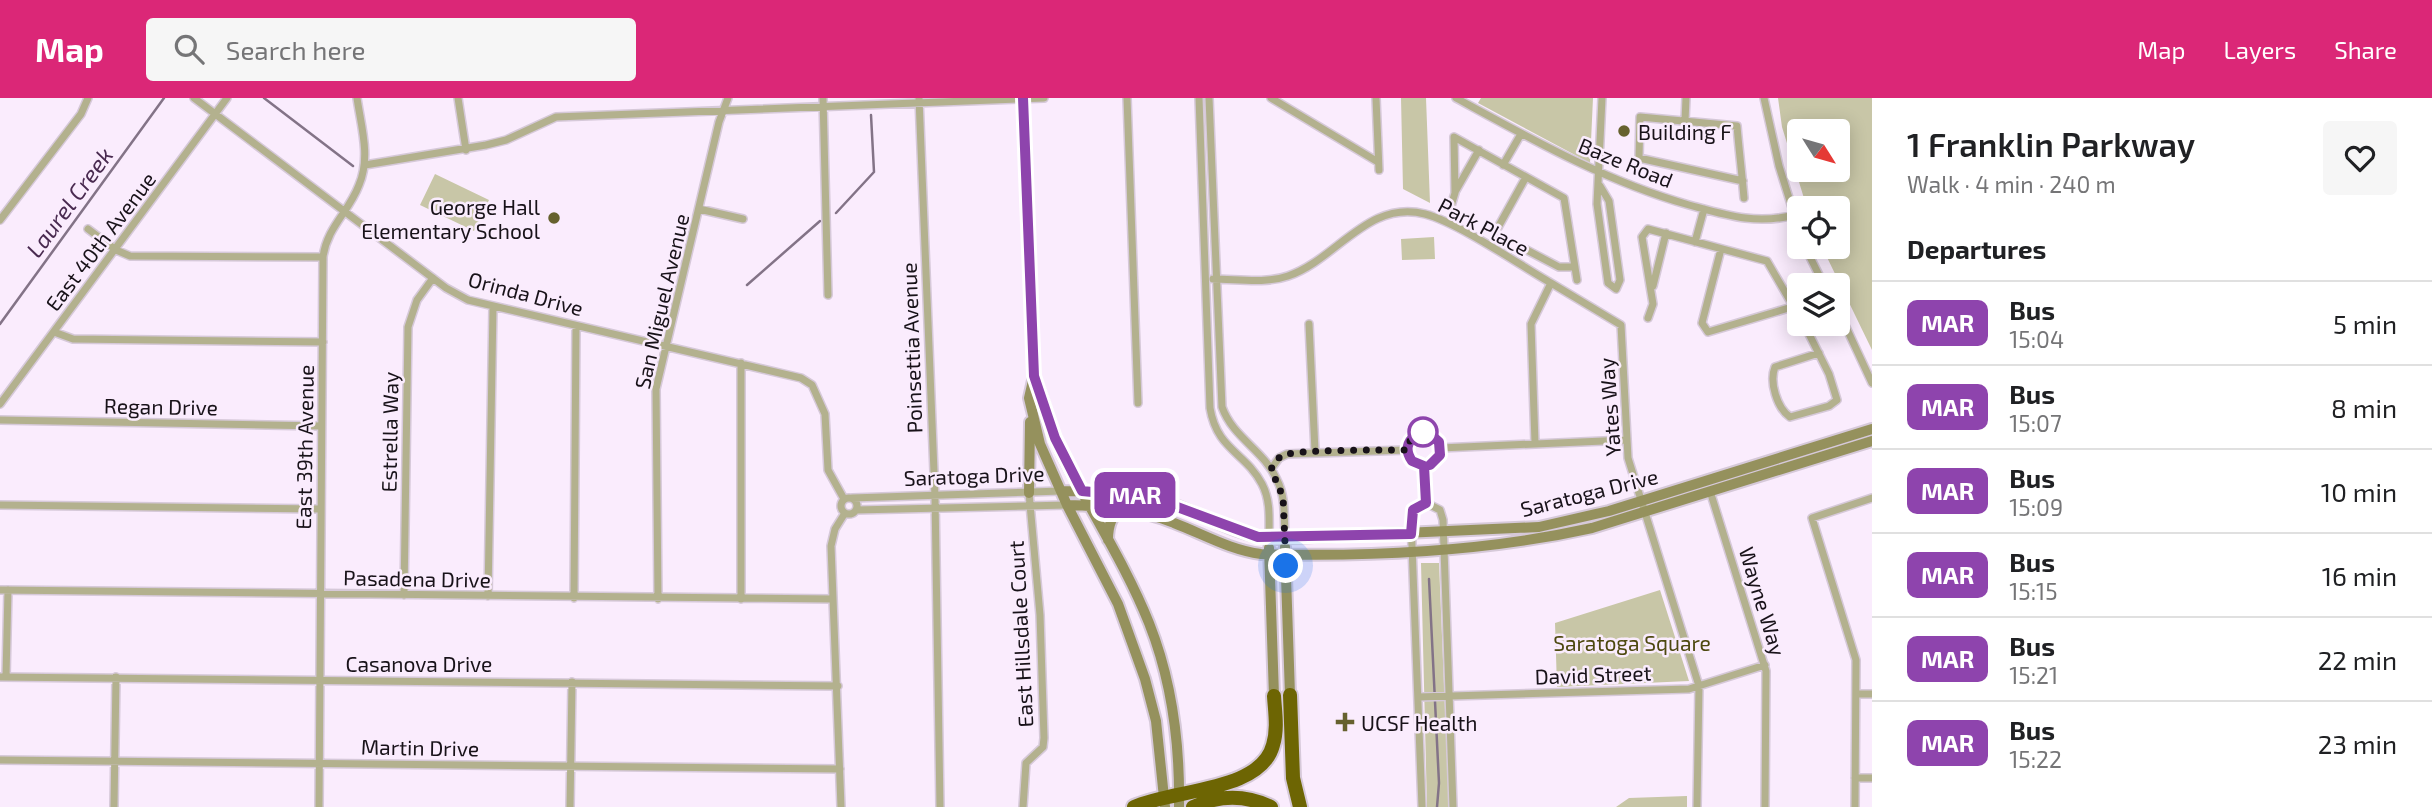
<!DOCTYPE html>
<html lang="en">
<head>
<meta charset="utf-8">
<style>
  body { margin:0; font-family:"Exo 2",sans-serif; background:#f6f6f6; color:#202124; height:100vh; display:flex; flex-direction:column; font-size:26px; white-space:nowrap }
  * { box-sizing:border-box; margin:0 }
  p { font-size:23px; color:#757577 }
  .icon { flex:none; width:38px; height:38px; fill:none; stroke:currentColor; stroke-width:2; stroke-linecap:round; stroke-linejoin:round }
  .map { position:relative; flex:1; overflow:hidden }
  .panel { display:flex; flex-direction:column; background:#fff; width:560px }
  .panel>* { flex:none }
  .badge { padding:0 14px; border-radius:10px; font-size:24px; line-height:46px }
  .needle { width:46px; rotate:127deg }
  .tools { position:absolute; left:1787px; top:21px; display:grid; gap:14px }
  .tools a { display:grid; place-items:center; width:63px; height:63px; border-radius:7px; background:#fff; box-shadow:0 4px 18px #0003; font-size:35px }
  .you { position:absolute; width:35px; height:35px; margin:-18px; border:5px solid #fff; border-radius:50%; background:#1a73e8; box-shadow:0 0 0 10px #1a73e833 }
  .map>.badge { position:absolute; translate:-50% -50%; box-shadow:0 0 0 4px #fff }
  h2 { padding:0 35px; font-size:26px; line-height:63px }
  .round { display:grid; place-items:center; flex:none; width:74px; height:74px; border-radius:7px; background:#f6f6f6 }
  .summary { display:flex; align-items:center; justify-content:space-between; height:119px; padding:0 35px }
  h1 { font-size:33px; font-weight:600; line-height:52px }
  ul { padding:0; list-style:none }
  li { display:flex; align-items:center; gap:21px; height:84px; padding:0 35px; border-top:2px solid #e0e0e0 }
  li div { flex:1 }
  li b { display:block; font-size:26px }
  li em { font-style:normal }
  li .badge { min-width:77px; font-weight:700; text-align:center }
  header { display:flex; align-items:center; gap:42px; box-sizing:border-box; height:98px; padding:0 35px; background:#db2777; color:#fff }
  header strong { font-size:33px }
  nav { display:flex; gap:38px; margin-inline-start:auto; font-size:24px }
  .search { width:490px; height:63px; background:#f6f6f6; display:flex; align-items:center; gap:18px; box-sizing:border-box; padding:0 24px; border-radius:7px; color:#757577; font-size:26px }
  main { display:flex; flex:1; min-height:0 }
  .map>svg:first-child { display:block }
  .green { fill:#c8c6a7; fill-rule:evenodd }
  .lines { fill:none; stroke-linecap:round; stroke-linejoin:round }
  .stream { stroke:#837387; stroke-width:2.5 }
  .street-casing { stroke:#d6c9d9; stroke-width:10 }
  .secondary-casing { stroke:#d6c9d9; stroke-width:14 }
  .highway-casing { stroke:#d6c9d9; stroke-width:18 }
  .street { stroke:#b3b18e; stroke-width:7 }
  .secondary { stroke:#95915d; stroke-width:10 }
  .highway { stroke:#6d6503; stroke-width:14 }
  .line-casing { stroke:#fff; stroke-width:16 }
  .line { stroke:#8e44ad; stroke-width:10 }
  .walk { stroke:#181219; stroke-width:7; stroke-dasharray:0 12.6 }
  .poi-dot { fill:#66612e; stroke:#faecfd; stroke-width:2.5 }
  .stop-dot { fill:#fff; stroke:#8e44ad; stroke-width:3.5 }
  .labels { text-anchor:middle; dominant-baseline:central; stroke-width:5; stroke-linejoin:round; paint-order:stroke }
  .poi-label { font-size:21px; fill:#181219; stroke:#faecfd; text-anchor:start }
  .street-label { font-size:21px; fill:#181219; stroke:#faecfd }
  .park-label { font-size:21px; fill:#4d480f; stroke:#faecfd }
  .water-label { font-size:23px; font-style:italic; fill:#492a50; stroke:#faecfd }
</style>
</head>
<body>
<header>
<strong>Map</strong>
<div class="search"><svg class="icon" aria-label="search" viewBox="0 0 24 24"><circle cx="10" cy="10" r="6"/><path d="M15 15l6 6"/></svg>Search here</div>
<nav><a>Map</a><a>Layers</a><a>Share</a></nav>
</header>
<main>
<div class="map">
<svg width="1872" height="709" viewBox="0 0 1872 709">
  <rect width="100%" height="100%" fill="#faecfd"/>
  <path class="green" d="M1401,0H1426L1430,105L1403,91Z
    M1481,0H1593L1590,65L1478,5Z
    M1778,0H1872V252L1822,149H1838V110H1807L1782,29ZM1799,33H1838V72H1799Z
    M435,76L489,102L474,133L420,107Z
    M1434,139L1435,161L1402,162L1401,141Z
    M1421,465H1439L1449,709H1427Z
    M1660,492L1689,583L1557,589L1555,525Z
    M1687,698V709H1616L1629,700Z"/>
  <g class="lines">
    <path class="stream" d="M264,0L353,68
      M836,115L874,74L871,17
      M747,187L820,123
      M0,226L164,0
      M1429,481L1439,685L1437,709"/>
    <defs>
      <path id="street" d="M194,0L446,190L468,202L801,280L812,287L825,316L828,372L844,401
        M458,0L466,52
        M823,0L828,197
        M919,0L935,399L940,709
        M1127,0L1138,305
        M1199,0L1210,310C1217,352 1245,354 1262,386C1271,403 1269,422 1269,441
        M1209,0L1222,309C1233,340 1264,352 1277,382C1286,399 1284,421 1285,441
        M1271,0L1378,64
        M1376,0L1379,72
        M1456,0C1533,42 1605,83 1689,107C1726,117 1756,127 1794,117
        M1764,0L1779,68L1799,132
        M1685,23L1686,0
        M365,67L486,47L506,42L556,19L1044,0
        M1503,67L1521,36
        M1743,83L1639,60L1640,19L1737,28C1739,52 1742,76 1744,100
        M1600,88L1609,103L1620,182L1616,191L1608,185L1597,106L1602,0
        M1455,94L1479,52
        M1451,108L1455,95L1454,39L1564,100L1577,182
        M699,111L743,121
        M0,122L81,16L88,0
        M88,131L116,152L130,158L323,159
        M1496,133L1526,79
        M1695,144L1704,111
        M1521,149L1559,169H1575
        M1805,149L1824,187
        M1721,151L1702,225L1708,234L1792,209
        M1213,181C1237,181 1265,186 1288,178C1336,162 1368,101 1425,116C1459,125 1518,166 1551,185
        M1653,188L1666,135
        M1838,212L1872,285
        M1648,220L1653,206L1642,139L1648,131L1767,163L1799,218
        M1309,226L1315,353
        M1804,226L1829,276L1837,302L1829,308L1790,319C1777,310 1769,284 1775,269L1819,255
        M54,234L73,241L323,244
        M0,306L227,0
        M0,322L321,328
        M1407 351a17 17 0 1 1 34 0a17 17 0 1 1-34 0Z
        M1535,345L1531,226L1551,185L1621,227L1628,360L1699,588L1697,709
        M1440,350L1626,342
        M1424,368L1426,405
        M1271,371L1279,360L1287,356L1407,352
        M1710,393L1766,573L1765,709
        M841 408a8 8 0 1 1 16 0a8 8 0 1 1-16 0Z
        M852,400L1061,393
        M0,407L320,411
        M856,412L1067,407
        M0,492L833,501
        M404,497L408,229L417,202L433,180
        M488,498L493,209
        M574,500L576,228
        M658,501L656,291L719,24L728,0
        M741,501V265
        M0,579L838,588
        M6,579L8,492
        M1856,596H1872
        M1418,599L1689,591L1765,567
        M0,662L840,671
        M1855,680H1872
        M114,709L116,579
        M319,709L323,159C327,129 349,114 359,87C371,59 361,28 357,0
        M570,709L572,584
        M841,709L831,448L835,431L845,415
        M1023,709L1026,665L1043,649L1044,640L1040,517L1029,395
        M1422,709L1411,422L1414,412L1426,405L1440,412L1443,422L1453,709
        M1855,709L1856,562L1812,420L1872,400"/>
      <path id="secondary" d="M1023,0L1034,278L1029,300L1040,346L1067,407L1118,506L1145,581L1156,623L1165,709
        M1034,278C1045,303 1049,329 1061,354C1089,411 1125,465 1149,525C1172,583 1180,647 1179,709
        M1061,393C1097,393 1133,393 1168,404C1202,416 1233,436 1269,441L1539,429L1609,413L1872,331
        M1029,395L1030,324
        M1067,407C1104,408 1140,411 1174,425C1203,436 1230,452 1261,456C1368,459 1488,453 1592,430L1872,343
        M1108,442C1108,430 1111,416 1123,411
        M1285,449L1290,597
        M1269,450L1274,598"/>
      <path id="highway" d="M1290,597L1293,680L1300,709
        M1134,709C1173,691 1261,694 1273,647C1278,631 1275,614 1274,598
        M1193,709C1219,697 1244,696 1271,709"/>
    </defs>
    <use href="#street" class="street-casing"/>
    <use href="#secondary" class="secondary-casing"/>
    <use href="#highway" class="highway-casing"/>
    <use href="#street" class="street"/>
    <use href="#secondary" class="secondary"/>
    <use href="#highway" class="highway"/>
  </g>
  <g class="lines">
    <defs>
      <path id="line" d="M1023,0L1034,278L1055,340L1082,393L1153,400L1258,439L1411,436L1413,412L1426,405L1424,368L1412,363C1405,353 1406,344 1417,336L1429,335L1439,344L1440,357L1430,367"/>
    </defs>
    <use href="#line" class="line-casing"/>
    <use href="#line" class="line"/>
    <path class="walk" d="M1286,468L1283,399L1271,371C1274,367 1277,361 1281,358C1292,351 1388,352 1407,352L1411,340L1423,334"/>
  </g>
  <g class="poi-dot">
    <circle cx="1624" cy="33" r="7"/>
    <circle cx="554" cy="120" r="7"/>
    <path d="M1341.5 613.5h7v7h7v7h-7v7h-7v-7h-7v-7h7z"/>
  </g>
  <circle class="stop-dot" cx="1423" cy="334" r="14"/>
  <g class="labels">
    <g class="poi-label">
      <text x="1638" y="33">Building F</text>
      <text x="540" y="108" text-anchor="end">George Hall<tspan x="540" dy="24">Elementary School</tspan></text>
      <text x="1361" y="624">UCSF Health</text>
    </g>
    <g class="street-label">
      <text transform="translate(1626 64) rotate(22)">Baze Road</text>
      <text transform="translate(1484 128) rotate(28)">Park Place</text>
      <text transform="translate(100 143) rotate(-53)">East 40th Avenue</text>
      <text transform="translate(526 195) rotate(15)">Orinda Drive</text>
      <text transform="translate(661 203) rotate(-77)">San Miguel Avenue</text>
      <text transform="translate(911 250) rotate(-92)">Poinsettia Avenue</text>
      <text transform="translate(161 308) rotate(1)">Regan Drive</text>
      <text transform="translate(1609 309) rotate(-94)">Yates Way</text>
      <text transform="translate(389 334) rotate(-89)">Estrella Way</text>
      <text transform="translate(304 349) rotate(-89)">East 39th Avenue</text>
      <text transform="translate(974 377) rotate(-2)">Saratoga Drive</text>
      <text transform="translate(1589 394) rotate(-14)">Saratoga Drive</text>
      <text transform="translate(417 480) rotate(1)">Pasadena Drive</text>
      <text transform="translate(1763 503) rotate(73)">Wayne Way</text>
      <text transform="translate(1020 536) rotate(-93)">East Hillsdale Court</text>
      <text x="419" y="565">Casanova Drive</text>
      <text transform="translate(1593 576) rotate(-2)">David Street</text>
      <text transform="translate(420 649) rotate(1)">Martin Drive</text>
    </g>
    <g class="park-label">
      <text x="1632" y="544">Saratoga Square</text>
    </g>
    <g class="water-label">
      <text transform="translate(69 104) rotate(-54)">Laurel Creek</text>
    </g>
  </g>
</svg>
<div class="tools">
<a><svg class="needle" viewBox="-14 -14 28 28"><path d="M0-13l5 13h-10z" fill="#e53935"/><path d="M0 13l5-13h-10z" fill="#757577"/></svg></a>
<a><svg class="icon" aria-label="locate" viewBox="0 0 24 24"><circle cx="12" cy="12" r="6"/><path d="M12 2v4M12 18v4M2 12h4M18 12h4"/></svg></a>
<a><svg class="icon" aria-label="layers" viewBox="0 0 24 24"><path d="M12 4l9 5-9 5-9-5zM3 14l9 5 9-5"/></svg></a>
</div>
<div class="you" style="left:1286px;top:468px"></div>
<b class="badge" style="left:1135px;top:397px;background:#8e44ad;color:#fff">MAR</b>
</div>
<section class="panel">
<div class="summary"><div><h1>1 Franklin Parkway</h1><p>Walk · 4 min · 240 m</p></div><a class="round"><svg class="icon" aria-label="heart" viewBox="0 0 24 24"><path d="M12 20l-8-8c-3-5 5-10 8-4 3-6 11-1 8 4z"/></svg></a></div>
<h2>Departures</h2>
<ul>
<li><span class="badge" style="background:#8e44ad;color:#fff">MAR</span><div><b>Bus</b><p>15:04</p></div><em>5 min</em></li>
<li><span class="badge" style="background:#8e44ad;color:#fff">MAR</span><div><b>Bus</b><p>15:07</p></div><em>8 min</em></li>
<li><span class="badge" style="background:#8e44ad;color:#fff">MAR</span><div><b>Bus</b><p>15:09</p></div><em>10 min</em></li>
<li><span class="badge" style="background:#8e44ad;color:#fff">MAR</span><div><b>Bus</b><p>15:15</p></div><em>16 min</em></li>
<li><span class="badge" style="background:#8e44ad;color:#fff">MAR</span><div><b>Bus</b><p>15:21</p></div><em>22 min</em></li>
<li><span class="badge" style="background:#8e44ad;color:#fff">MAR</span><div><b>Bus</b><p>15:22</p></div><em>23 min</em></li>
</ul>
</section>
</main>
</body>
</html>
